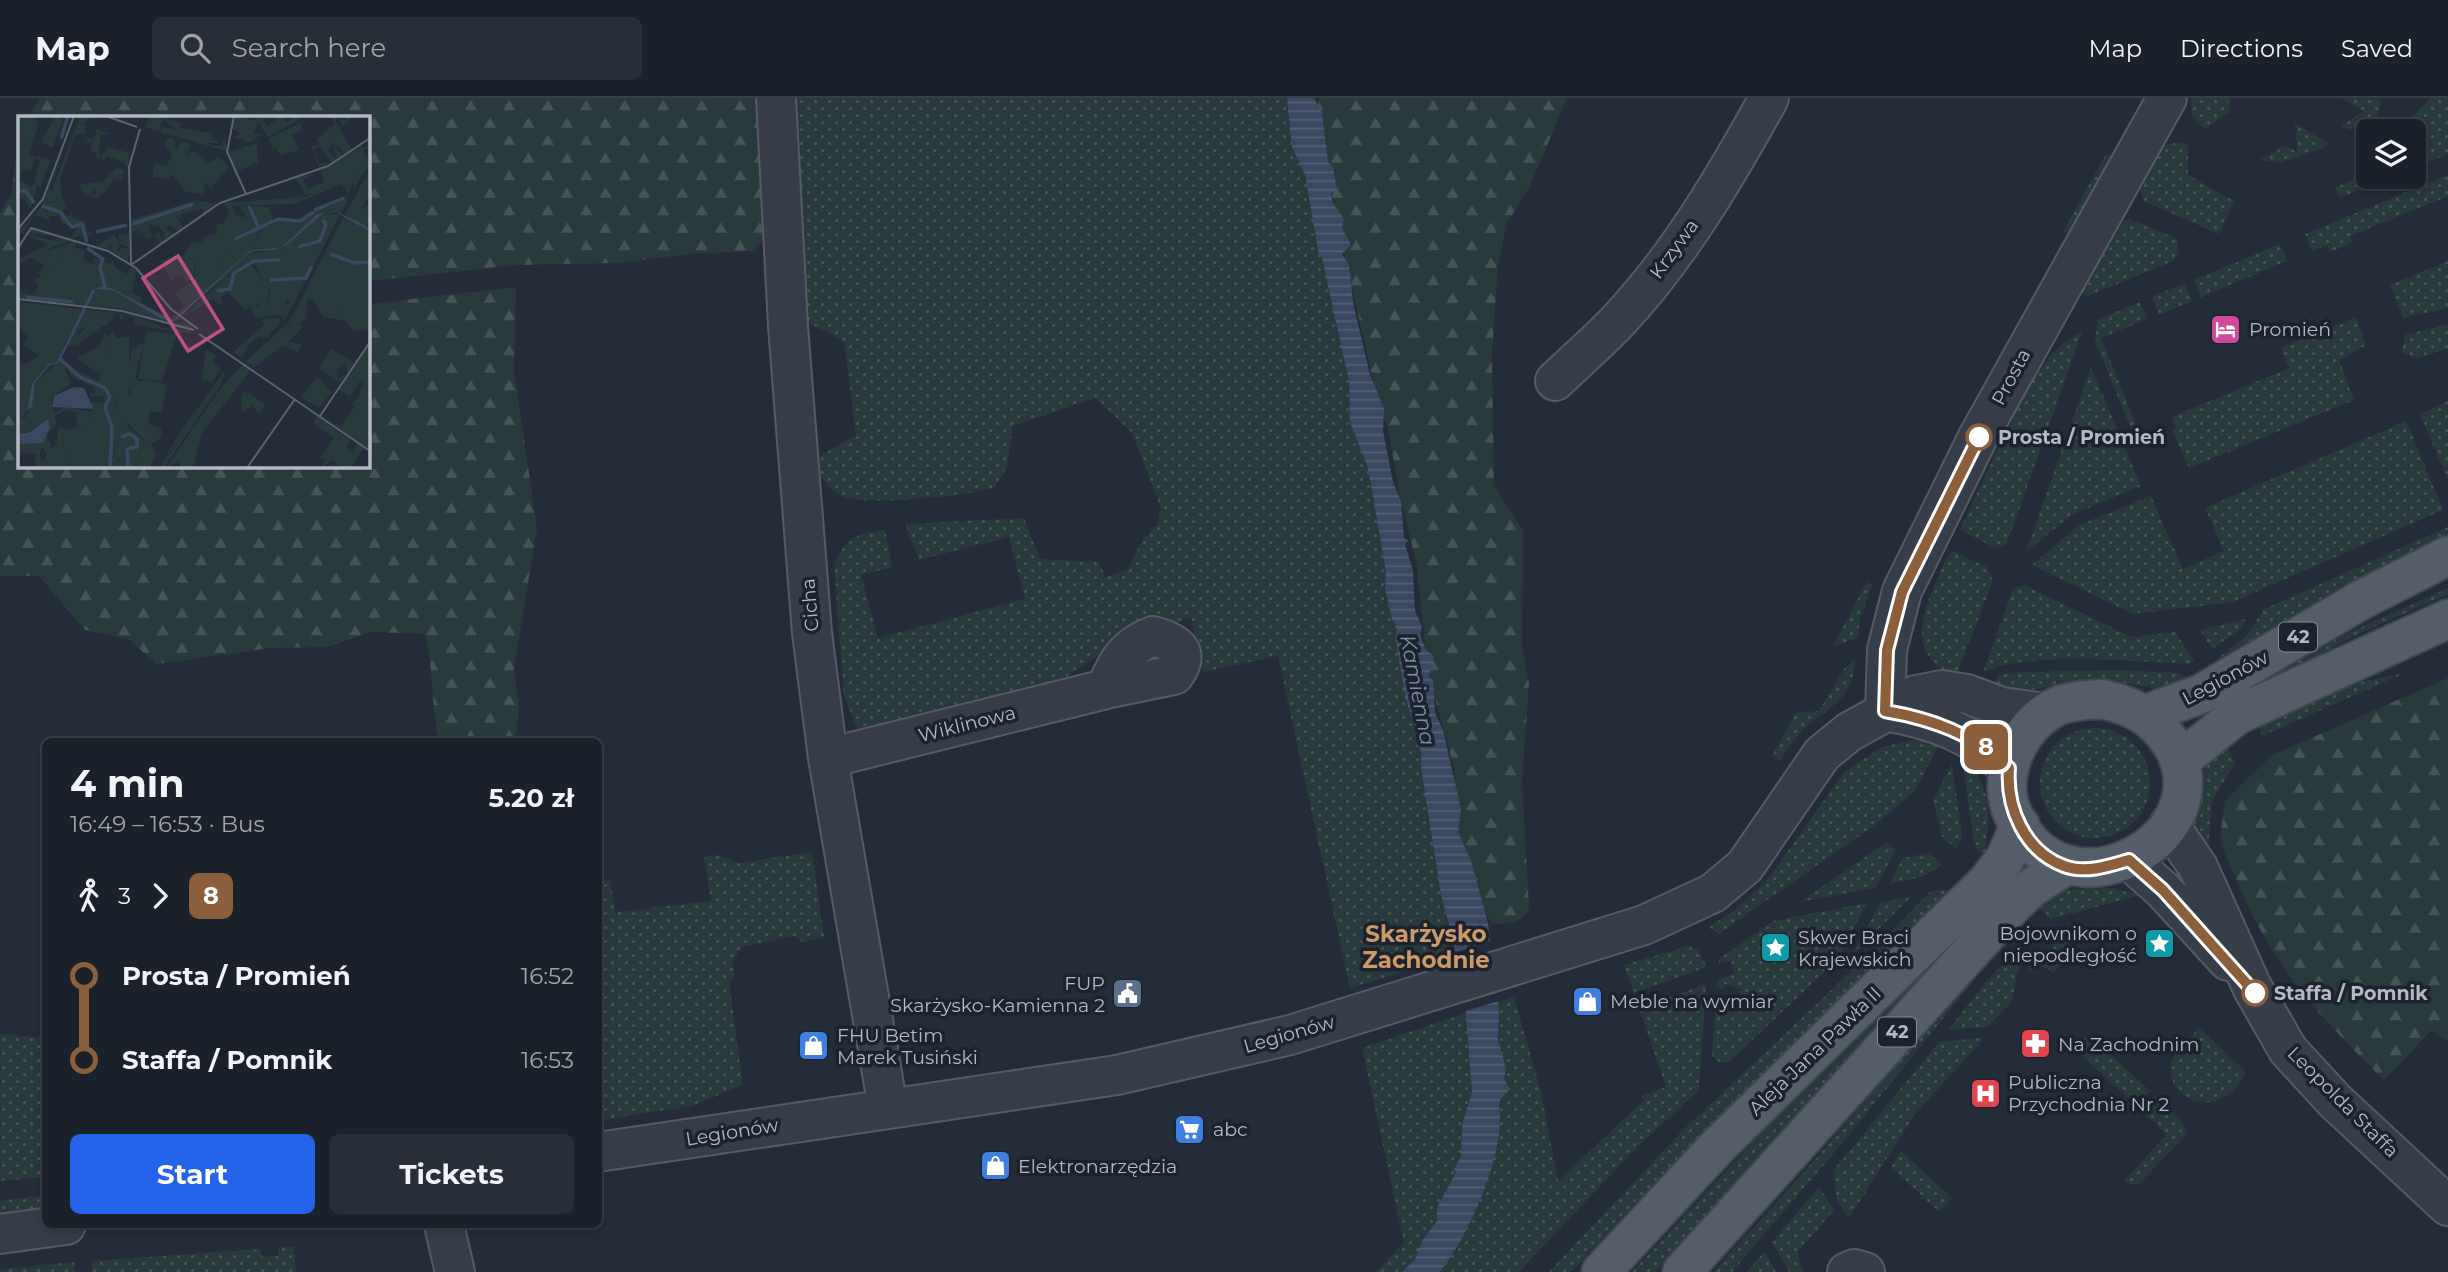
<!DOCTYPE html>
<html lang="en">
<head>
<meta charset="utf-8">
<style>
  body { margin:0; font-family:Montserrat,sans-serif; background:#282e37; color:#f1f3f6; height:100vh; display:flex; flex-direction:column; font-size:26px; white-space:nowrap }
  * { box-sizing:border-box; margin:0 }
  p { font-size:23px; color:#a0a3a9 }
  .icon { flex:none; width:38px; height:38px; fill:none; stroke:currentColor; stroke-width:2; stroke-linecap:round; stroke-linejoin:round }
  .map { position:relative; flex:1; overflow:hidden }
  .sheet { position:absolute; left:42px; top:640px; width:560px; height:490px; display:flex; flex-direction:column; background:#1b212b; border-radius:10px; box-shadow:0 4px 10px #0003,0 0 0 2px #393e47 }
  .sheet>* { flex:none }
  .badge { padding:0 14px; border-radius:10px; font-size:24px; line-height:46px }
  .controls { position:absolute; left:2356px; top:21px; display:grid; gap:14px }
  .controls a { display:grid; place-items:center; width:70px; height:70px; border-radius:10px; background:#1b212b; box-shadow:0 4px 10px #0003,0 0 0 2px #393e47; font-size:35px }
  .map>.badge { position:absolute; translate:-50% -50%; box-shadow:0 0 0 4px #fff }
  .legs { display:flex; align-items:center; gap:10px; height:77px; padding:0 28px; font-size:23px }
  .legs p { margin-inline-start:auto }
  .summary { display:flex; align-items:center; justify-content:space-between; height:119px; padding:0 28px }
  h1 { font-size:38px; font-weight:700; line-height:52px }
  .button { display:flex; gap:14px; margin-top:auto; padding:14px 28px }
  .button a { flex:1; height:80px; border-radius:10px; background:#2563eb; color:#fff; font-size:28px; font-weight:700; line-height:80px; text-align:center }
  .button a+a { background:#282e37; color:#f1f3f6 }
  ul { padding:0 28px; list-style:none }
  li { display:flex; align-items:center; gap:24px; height:84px; font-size:26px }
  li i { display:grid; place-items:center; width:10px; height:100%; margin:0 9px; background:currentColor }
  li i::after { content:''; width:18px; height:18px; margin:-9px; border:5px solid; border-radius:50%; background:#1b212b }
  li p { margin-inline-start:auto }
  li:first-child i { background:linear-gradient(#0000 50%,currentColor 0) }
  li:last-child i { background:linear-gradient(currentColor 50%,#0000 0) }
  header { display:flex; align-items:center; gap:42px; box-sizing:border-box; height:98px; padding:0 35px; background:#1b212b; border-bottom:2px solid #393e47 }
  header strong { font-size:33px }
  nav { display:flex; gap:38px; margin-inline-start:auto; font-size:24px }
  .search { width:490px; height:63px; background:#282e37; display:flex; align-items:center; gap:18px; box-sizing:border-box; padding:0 24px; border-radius:10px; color:#a0a3a9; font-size:26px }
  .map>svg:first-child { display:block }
  .grass { fill:url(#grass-dots) }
  .forest { fill:url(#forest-firs) }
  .water { fill:url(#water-rules) }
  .pier { fill:#242c39 }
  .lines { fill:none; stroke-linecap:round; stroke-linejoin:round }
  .minor-casing { stroke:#565c67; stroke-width:42 }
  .major-casing { stroke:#414752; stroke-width:42 }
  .minor { stroke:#373e49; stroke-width:38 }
  .major { stroke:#555d69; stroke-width:38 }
  .line-1-casing { stroke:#fff; stroke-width:16 }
  .line-1 { stroke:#8b5e3c; stroke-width:10 }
  .stop-1-dot { fill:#fff; stroke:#8b5e3c; stroke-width:3.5 }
  .labels { text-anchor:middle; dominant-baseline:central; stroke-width:7; stroke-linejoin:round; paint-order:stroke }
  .shield { fill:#1d232e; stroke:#868c98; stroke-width:2 }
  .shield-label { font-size:18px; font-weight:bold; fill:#b3b9c5 }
  .street-label { font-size:19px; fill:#b3b9c5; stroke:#1d232e }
  .poi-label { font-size:19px; fill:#b3b9c5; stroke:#1d232e; text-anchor:start }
  .stop-label { font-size:19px; font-weight:bold; fill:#b3b9c5; stroke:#1d232e; text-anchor:start }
  .water-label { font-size:21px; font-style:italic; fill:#7c8eab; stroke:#1d232e }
  .quarter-label { font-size:23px; font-weight:bold; fill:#cc9967; stroke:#1d232e }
  .inset-river { fill:none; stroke:#3a4861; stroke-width:3.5 }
  .inset-road { fill:none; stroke:#5d6471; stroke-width:2 }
  .view { fill:#bd5080; fill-opacity:0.15; stroke:#bd5080; stroke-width:3.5 }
  .inset-edge { fill:none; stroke:#b3b9c5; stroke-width:3.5 }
</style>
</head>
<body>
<header>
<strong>Map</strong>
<div class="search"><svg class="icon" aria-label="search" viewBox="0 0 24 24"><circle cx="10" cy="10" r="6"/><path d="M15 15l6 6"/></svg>Search here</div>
<nav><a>Map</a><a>Directions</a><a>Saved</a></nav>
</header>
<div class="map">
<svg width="2448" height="1174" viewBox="0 0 2448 1174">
  <defs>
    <pattern id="grass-dots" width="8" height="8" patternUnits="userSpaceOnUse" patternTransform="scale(1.75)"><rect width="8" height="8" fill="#293a3c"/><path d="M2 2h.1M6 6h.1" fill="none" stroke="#465457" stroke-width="1.8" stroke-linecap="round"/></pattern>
    <pattern id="forest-firs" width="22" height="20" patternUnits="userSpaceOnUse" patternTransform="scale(1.75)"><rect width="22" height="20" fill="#293a3c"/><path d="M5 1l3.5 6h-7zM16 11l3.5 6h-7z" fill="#465457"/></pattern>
    <pattern id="water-rules" width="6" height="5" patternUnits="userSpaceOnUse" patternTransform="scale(1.75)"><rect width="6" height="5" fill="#3a4861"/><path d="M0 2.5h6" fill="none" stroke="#546076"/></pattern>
  </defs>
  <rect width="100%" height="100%" fill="#242c39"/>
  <path class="grass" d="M790,0H1295L1404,538L1452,859L1350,890L1278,558L1203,574L1191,519L1101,556L1048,591L857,631L844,597L834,467C846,438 856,436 885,432L892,469L861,477L878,540L1025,501L1009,439L919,462L905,426L1024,420L1040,461L1098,464L1106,479L1128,471L1141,445L1158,425L1161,410L1132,335L1096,300L1013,328L1007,370L994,390C964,398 872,408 844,399C827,393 820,376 813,362L856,337L844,243L803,222Z
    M2191,0H2229L2230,14L2205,31L2192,19Z
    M2341,0L2380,1C2381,24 2369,27 2349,32L2341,28L2364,13Z
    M2431,0H2448V56L2413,70V33H2398Z
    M2295,25L2327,44L2326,49L2280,65L2260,62L2285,48L2297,54Z
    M2181,44L2188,48V77L2234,103L2219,136L2145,104C2133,91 2149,57 2163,48C2167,46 2176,45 2181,44Z
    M2106,56L2112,59L2075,137L2063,134Z
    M2368,74V79H2391L2339,100L2335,90Z
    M2448,77V98L2350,138L2352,145L2330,154L2327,147L2312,153L2305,136Z
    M2130,121L2177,141L2179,155L2173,163L2088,198L2084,197L2081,192L2116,128Z
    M2280,146L2287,163L2201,199L2194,182Z
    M2448,163V210L2403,220L2390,187Z
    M2185,185L2192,203L2159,217L2152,199Z
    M2140,204L2147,221L2101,240L2142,341L2136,343L2095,243L2098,221Z
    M2356,219L2366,247L2339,262L2354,302L2189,370L2172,332L2176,330L2172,319L2289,270L2281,250Z
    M2448,226V250L2417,261L2402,254L2405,237Z
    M2082,234L2007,445L1997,451L1960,432L1999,348L2004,347L2003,341C2022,302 2039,254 2082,234Z
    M2091,269L2141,388L2073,416L2026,454Z
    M2448,303V382L2420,316Z
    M2406,323L2443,412L2233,504L2133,516L2032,467L2079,427L2151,398L2183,471L2224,453L2205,410Z
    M2448,429V438L2223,568L2217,561L2246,538L2264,511Z
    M1952,453L1987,469L1993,483L1956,578C1908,559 1920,519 1937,482C1941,472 1945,460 1952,453Z
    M1867,484L1872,487L1860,521L1858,540L1833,548Z
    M2024,487L2131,539L2175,534L2194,562L2190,566C2150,564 2014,553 1986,574L1984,572L2013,491Z
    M2448,490V496L2356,537L2248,594L2247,591L2342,538Z
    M2246,521L2238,533L2212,551L2200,532Z
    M1855,562C1854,601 1830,608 1804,631C1795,641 1787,651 1780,662L1772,658L1796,615L1819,613L1844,571Z
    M2118,572L2180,575L2191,585L2161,591L2097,580L2030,592L1992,588L1999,577L2016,574Z
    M2405,575L2262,638L2256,623L2337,589Z
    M2040 685a55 55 0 1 1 110 0a55 55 0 1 1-110 0Z
    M1918,641L1940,644L1915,693L1876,726L1719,836L1709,829L1734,813L1769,780L1844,674L1882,649Z
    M2226,645L2235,665L2212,703L2208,754C2203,746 2196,738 2194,730C2186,698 2204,666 2226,645Z
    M1967,660C1992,695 1991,718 1984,759L1976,751L1974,743L1964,674Z
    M1952,666L1962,738L1956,751L1942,738L1933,702Z
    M1887,744L1896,752L1875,790L1800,804Z
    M812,754L824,839L803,844L793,838L742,849L733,862L734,879L729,884L743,987L692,1008L599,1022V783L610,781L615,814L711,803L704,759L716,757L739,765Z
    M1929,755L1942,766C1928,780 1908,782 1889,786L1903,760Z
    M1958,790L1886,864L1688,1051L1571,1174H1549L1682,1033L1859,866L1931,793Z
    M2112,790L2140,797L2051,821L2034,806L2071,791Z
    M1912,798L1851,858L1880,805Z
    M1867,805L1838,861L1729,964H1719L1712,958L1716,898L1719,900L1718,904L1735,909L1741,891L1725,886L1722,891L1716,889L1717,883L1735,875L1731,863L1719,865V861L1773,823Z
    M1989,811L1655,1174H1632L1863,925Z
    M2009,830L2016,837L1978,877L1850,1036L1732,1174H1713L1814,1063Z
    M2061,839L2075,851L2053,875L2047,870L2035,868L2028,876L2032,853L2042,861Z
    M2024,844L2012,903L1988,929L1948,932L1986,884Z
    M1688,848L1698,852L1707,869L1634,895L1624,867Z
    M1706,886L1699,992L1635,1051L1519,1174H1376L1404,1144L1362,950L1514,899L1541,994L1558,1083L1644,1002L1642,998L1666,989L1639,910Z
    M2199,930L2246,974C2216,1034 2152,993 2176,954C2182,946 2192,938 2199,930Z
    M0,936L45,940V1079L0,1083Z
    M1980,940L1982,943L1915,1016L1849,1120L1837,1102L1833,1073L1939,944Z
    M2085,940L2100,947L2150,993L2136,1007L2069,946Z
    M2156,998L2181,1022L2187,1036L2140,1085L2131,1087L2124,1083L2167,1036L2141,1012Z
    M1901,1053L1952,1100L1939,1114L1891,1069Z
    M1819,1089L1834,1112L1798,1154L1802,1174H1789L1772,1144Z
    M45,1097V1110L0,1115V1103Z
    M278,1149H294L296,1174H92L91,1163L261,1151L262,1159L278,1158Z
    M1765,1153L1776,1174H1747Z
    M74,1164L75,1174H0V1171Z"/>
  <path class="forest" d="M40,0H764L769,140L752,153L689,156L618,165L518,167L368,183V19H28Z
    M1319,0H1567L1530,88L1507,125L1498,166L1492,256L1494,387L1523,433L1522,549L1529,586L1522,683L1529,810C1521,827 1509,825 1492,826L1475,798L1463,765L1454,707V670L1428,574L1417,468L1400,398L1388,331L1376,296L1341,141L1317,23Z
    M19,33V368H368V206L516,189L514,272L537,431L514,570L519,612L515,644H439C431,609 434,572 425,536L372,534L327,549L270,550L156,566L130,542L85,532L39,478H0V115L11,97Z
    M2448,580V944L2432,932L2384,982C2323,923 2270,865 2238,785C2233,773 2225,759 2222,745C2219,733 2224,716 2225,703L2272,657Z"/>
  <path class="water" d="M1287,0H1314L1322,15L1328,64L1333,69L1337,92L1331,95L1333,105L1344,121L1342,130L1351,147L1342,156L1349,167L1353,204L1370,277L1384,310L1383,333L1393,384L1401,403L1404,440L1409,443L1405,446L1413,473L1415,513L1422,528L1420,537L1426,552L1434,558L1429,579L1433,582L1435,615L1443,632L1461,711L1458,734L1471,763L1488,825L1499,911L1498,941L1506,971L1504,981L1510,991L1500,1002C1498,1010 1501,1016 1500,1024C1499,1068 1467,1140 1440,1174H1402L1415,1161L1422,1143L1437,1123V1110L1456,1074L1454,1071L1461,1058L1462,1027L1472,994L1466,916L1453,842L1441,797L1421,669V653L1417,646L1420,644L1405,599L1396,542L1397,527L1392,521L1385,490L1386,473L1368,370L1350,324L1349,283L1322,160L1319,157L1305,77L1292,49Z"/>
  <path class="pier" d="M1493,842L1502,902L1462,914L1450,856Z"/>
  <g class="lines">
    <defs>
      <path id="minor" d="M776,0L788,228L812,535L828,660L888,1010
        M1555,283C1576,263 1598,244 1618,223C1679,158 1726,78 1769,0
        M1885,613L1887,552L1902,493L1978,339L2167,0
        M1885,613C1933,621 1973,636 2009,670
        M828,660L1106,591C1117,564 1125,549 1153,538C1175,544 1192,553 1174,577L1106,591
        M2169,727L2198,769L2252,889L2288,952L2335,1003L2448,1108
        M2129,762L2163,792L2228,863
        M598,1054L1117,977L1290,937L1644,827L1713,795L1745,768L1822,656L1849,634L1916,597L1942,592L1967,596L2002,609L2046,615
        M444,1127L455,1174
        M0,1136L66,1127
        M1847,1174L1854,1171L1865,1174"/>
      <path id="major" d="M2102,601C2133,608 2153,618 2171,645C2229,739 2061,832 2012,714C1996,675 2021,623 2060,607C2073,602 2088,602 2102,601Z
        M2146,616L2201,596L2361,502L2448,458
        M2181,662L2237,617L2448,521
        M1601,1174L1717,1049L1987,784L2005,761L2020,727
        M1682,1174L2012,808L2031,790L2065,768"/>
    </defs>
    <use href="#minor" class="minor-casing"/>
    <use href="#major" class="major-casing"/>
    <use href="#minor" class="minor"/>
    <use href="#major" class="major"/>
  </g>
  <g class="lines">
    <defs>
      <path id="line-1" d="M1979,339L1902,494L1887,552L1885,613C1932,621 1974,636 2009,670C2006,709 2024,753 2064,768C2085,776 2109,768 2129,762L2163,792L2255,895"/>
    </defs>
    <use href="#line-1" class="line-1-casing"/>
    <use href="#line-1" class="line-1"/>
  </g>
  <defs>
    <symbol id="hotel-square" viewBox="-11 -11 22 22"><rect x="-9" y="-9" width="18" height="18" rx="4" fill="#d1479c" stroke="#1d232e"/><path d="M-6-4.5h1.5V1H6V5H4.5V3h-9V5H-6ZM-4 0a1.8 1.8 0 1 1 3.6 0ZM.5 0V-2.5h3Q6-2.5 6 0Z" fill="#fff"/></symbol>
    <symbol id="sight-square" viewBox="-11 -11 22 22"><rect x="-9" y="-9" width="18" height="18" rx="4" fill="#0f9aa8" stroke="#1d232e"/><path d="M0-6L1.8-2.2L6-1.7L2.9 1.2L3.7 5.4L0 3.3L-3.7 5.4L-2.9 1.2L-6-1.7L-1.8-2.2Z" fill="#fff"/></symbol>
    <symbol id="civic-square" viewBox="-11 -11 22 22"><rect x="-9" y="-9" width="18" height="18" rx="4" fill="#5c6f8a" stroke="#1d232e"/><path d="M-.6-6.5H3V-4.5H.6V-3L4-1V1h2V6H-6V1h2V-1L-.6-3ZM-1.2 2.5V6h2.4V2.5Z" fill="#fff"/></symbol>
    <symbol id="shop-square" viewBox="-11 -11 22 22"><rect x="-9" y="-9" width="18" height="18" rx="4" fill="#3f7fe0" stroke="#1d232e"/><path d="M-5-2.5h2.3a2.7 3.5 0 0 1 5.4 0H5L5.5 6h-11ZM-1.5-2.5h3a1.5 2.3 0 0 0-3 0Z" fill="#fff"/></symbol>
    <symbol id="pharmacy-square" viewBox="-11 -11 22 22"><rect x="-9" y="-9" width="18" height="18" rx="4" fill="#e0444e" stroke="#1d232e"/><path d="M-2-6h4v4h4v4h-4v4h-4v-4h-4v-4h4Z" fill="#fff"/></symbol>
    <symbol id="hospital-square" viewBox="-11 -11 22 22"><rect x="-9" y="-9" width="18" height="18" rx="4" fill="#e0444e" stroke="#1d232e"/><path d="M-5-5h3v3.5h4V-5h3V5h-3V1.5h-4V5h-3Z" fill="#fff"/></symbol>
    <symbol id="supermarket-square" viewBox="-11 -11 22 22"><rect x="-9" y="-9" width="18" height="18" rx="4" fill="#3f7fe0" stroke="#1d232e"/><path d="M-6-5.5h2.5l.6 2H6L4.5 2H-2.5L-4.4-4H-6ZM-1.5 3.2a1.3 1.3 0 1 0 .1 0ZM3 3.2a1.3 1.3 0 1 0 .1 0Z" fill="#fff"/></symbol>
  </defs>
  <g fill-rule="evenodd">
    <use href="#hotel-square" x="2208" y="214" width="35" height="35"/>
    <use href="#sight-square" x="2142" y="828" width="35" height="35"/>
    <use href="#sight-square" x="1758" y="832" width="35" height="35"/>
    <use href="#civic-square" x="1110" y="878" width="35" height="35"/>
    <use href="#shop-square" x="1570" y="886" width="35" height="35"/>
    <use href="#pharmacy-square" x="2018" y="928" width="35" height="35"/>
    <use href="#shop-square" x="796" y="930" width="35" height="35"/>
    <use href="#hospital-square" x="1968" y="978" width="35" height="35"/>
    <use href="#supermarket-square" x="1172" y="1014" width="35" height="35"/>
    <use href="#shop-square" x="978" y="1050" width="35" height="35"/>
  </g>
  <g class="stop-1-dot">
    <circle cx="1979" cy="339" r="12"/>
    <circle cx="2255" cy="895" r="12"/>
  </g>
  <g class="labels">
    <g class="shield">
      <rect x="2279" y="524.5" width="38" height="29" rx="5"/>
      <rect x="1878" y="919.5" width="38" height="29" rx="5"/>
    </g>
    <g class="shield-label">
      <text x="2298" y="539">42</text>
      <text x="1897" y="934">42</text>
    </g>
    <g class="street-label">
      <text transform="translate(1674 151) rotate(-54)">Krzywa</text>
      <text transform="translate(2011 279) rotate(-62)">Prosta</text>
      <text transform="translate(810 507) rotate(-95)">Cicha</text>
      <text transform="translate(2225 580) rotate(-28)">Legionów</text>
      <text transform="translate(967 626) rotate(-14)">Wiklinowa</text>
      <text transform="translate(1289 936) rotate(-16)">Legionów</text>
      <text transform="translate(1815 953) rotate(-44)">Aleja Jana Pawła II</text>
      <text transform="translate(2343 1004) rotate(45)">Leopolda Staffa</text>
      <text transform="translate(732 1034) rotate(-9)">Legionów</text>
    </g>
    <g class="poi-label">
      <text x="2249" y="231">Promień</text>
      <text x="2137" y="835" text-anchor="end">Bojownikom o<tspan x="2137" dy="22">niepodległość</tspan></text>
      <text x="1798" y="839">Skwer Braci<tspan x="1798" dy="22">Krajewskich</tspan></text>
      <text x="1105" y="885" text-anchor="end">FUP<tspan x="1105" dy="22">Skarżysko-Kamienna 2</tspan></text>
      <text x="1610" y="903">Meble na wymiar</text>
      <text x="837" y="937">FHU Betim<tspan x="837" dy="22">Marek Tusiński</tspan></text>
      <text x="2058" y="946">Na Zachodnim</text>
      <text x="2008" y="984">Publiczna<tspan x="2008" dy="22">Przychodnia Nr 2</tspan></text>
      <text x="1213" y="1031">abc</text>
      <text x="1018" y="1068">Elektronarzędzia</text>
    </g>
    <g class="stop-label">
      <text x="1998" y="339">Prosta / Promień</text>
      <text x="2274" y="895">Staffa / Pomnik</text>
    </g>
    <g class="water-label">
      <text transform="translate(1418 592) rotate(79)">Kamienna</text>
    </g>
    <g class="quarter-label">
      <text x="1426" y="836">Skarżysko<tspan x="1426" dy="26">Zachodnie</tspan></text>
    </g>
  </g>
  <g transform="translate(18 18)">
    <rect width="352" height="352" fill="#242c39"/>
    <path d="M62,0L72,1L65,10L69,11L65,14L68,15L67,18L57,19L42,63L44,82L39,80V85L29,86L25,92L33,104L17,99L5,118L0,116L24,90L59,2L31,75L34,74ZM132,0L144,3V8L146,5L144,8L140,9L153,13L158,14L142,0L163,7L162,12L198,18L192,20L201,27H188L197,30L198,29L203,30L208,20V35L142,16L145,11L143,10L141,16L127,11ZM217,0L235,4L251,0L245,3L249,10L259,6L255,0H266L269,6L278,0L281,4L250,21L240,6L236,18H243L233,27L214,21L223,18L215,13ZM312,0H321L317,5L322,12L325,10L320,2L327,4L331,0H335L322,14L334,33L326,38L313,22L324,40L319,42L315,28L309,34L318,42L314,47L302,30L295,34L301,47H312L301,51L293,31L301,29L299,23L317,8ZM37,1L45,3L35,32L23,26ZM15,3L21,5L11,39L33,43L22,72L16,66L22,44L17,42L13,55L6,53L0,67V43L12,23ZM282,7L285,14L274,19L281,34L262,39L255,29L257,41L251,23ZM79,13L92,18H83L81,37L86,38L89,30L111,37L110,52L106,46L88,40L86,46L85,45L83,39L80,44L79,43L78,37L72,35L74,26L66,27L72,21L75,24ZM352,25V32L346,34L347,41L352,39V47L336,73L335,62L344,50L299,76L272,83L269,82L287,78L278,62L299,57L285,63L289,73L306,66L303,54L344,30L346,33ZM239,27L240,48L234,46L235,49L217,56L211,36ZM99,52L106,54L103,64L96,62L99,66L95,64L89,73L85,69L88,74L80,82H73L74,77L78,80L77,72L70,81L64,76L62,68L84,66ZM352,53V78L343,95L352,86V114L327,99ZM327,83H331L323,97L315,94L304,97L264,131L233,135L196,167L230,138L266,132L306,97L322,99L264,210L266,202L261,199L272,185L260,182L251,171L250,193H242L239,185L246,165L236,148L228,145L161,200L158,197L167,189L157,178L176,163L179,143L192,136L202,153L208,137L222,128L236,129L241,117L221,91L231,90L233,95L235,90L251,91L255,105H281L300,92L322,85L323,89ZM177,85L199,87L185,98V93L163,98L164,104L158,99L165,111L160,116L151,109L148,114L158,117L143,128L136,119L141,116L145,125L147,117L139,109L132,113L136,109H130L135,120L128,124L124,116L117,118L123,114L114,116V103ZM326,100L352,117V211L304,200L297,183H289L288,202L236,251L228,245L271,206ZM11,113L37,120L8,117L35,125L42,121L55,125L34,131L24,136L57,126L58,132L67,135L65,143L76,148L80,142L109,158L113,150L119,154L114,176L125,183L123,186L148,203L157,199L161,202L157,207L175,208L173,218L116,209L117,202L107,199L103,206L101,197L116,200L148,212L170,215L106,193L0,182V174L13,179L21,170L16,163L23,162L21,157L27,149L12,142L0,148V143L30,129L9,119L8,117ZM96,118L101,126V118L111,120V131L102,128L98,138L104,131L111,133L110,145L93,135V126L90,133L79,130ZM0,186L98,197L88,210L84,209L85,200L80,210L71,198L69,211L60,214L56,226L62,230H49L48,225L39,247L31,248L14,268L13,290L3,302L0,247H10L21,239L6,230L10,219L0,211ZM88,215L92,236L87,244H96L81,258L59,242L81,230ZM314,233L336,247L329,257L328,246L318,254L321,258L316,255L321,263L328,258L321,267L301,252ZM188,234L198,239L195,247L203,253L194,266L183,264ZM225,248L233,254L184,317L175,352H164L160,346L148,352L202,273ZM203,256L207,257L202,270L146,352H142L203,263ZM93,272H111L110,279L116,281L126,305L131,298V308L143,312L144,321L133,328L138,338L132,352H120L122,330L129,327L99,296L95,298L99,287ZM47,291L76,296L72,308L46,319L44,328L54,343L27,336L24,330L18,352L17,338L4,336L0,352V328L23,326L32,311L29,301ZM46,294L57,296L60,310L51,314L41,310L38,329L33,332L29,320L38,310L37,300ZM114,320L117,326L107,332V346L99,343L101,352H96L97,334L104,321Z" fill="#293a3c" fill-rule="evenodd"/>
    <path d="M0,0H17L12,23L0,43ZM150,21L156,23L159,34L164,25L173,28L169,40L175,35L190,47L201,41L211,51L192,73L188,66L185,78L168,76L154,58L149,63L134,61L137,48L149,49L154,38L147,29ZM342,51L324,92L321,87L330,78L324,68L276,88L215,90L217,98L239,105L242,114L238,121L245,122L244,127L217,131L208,137L202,153L192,137L179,143L174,163L169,166L164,159L148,167L152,163L142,144L165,140L175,125L185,128V121L199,118L198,109L206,107L211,96L206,87L288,81ZM2,64L12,71L20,66L13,92L0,76ZM42,78L48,90L45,97L51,100L53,95L54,101L68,106L69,116L76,117L53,122L60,110L56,112L44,107L41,100H31L27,88L39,85ZM308,106V124L303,115L297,119L300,127L277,136L278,129L290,128L286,122ZM55,128L54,133L36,137L47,143L56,140L50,152L40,144L43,149L35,147L38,155L21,145L35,137L19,141ZM77,142L84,144L83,157L95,144L96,151L109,158L90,155L91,167L84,166L75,152ZM229,144L246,165L238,190L250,192L253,171L260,182L271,179L264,198L238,202L232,191L227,194L210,176L203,181L204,190L195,184L164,201ZM302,173L308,177L307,188L313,186L324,201L328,199L319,187L341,189V199L343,191L346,198H352V213L336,216L327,205L305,197L293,183ZM71,198L80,210L84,201L89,207L59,229L56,222L69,211ZM243,203L260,202L263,206L249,222L242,220L230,229L224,242L215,236L247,209ZM277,206L286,210L270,226L284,228L280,236L264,230L237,251L240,239ZM95,215L99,222L111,221V249L114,233L126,226L117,262L124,268L132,295L127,306L118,296L111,272H93L99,289L95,298L105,297L110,311L129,327L122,330L120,352H101L98,345L107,346L108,331L117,326L110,320L104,321L96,334V352H18L21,340L26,345L29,334L54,343L44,327L46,318L73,308L74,286L86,287L85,280L72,281L73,276L79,278L76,271L54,261L48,249L80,265L87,249L96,244H87L92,236L90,225H85ZM352,227V335L345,333L333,352H323L315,344L304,352L307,344L302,341L316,322L295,307L299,300L333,325L329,328L331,336L339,335L335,334L339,328L315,307L323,310L337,290L333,287L340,282L345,267L341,266L332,281L320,273ZM279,249H281L300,262L314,276L301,292L283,281L298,261ZM202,261L204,263L141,352L161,318ZM228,273V281L230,276L247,289L241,298L234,290L224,297L223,280Z" fill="#293a3c"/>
    <path d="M352,149V195L346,197L341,190L333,198L316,175L325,172L330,151ZM42,244L51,252L47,253L53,267L33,283L37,297L18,313L0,318V303L7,302L13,292L16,268Z" fill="#293a3c"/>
    <path d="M128,215L159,218L144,265L120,263Z" fill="#293a3c"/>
    <path d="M127,264L149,268L144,297L124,294L119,267Z" fill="#293a3c"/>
    <path d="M317,95L347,109L352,116L318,96L306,97L268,130L256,134L237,135L229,138L163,200L155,205L143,203L97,175L78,173L41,247L32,249L16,268V276L14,291L9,295L14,268L31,248L39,246L74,174L85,170L93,172L155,204L230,136L236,134L264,131L299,98ZM56,271L66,272L76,293L34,291L36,280ZM30,303L32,311L25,327L0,328V318L12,316Z" fill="#3a4861"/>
    <path class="inset-river" d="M43,23L50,0M0,75H8L16,87M24,90L42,96L54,111L64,108L69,126M231,90L241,112L260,103L282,105L296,96M296,94L326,82M114,108L175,88M78,116L109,109M217,123L241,112M280,131L302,125L308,109L305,104M69,132L85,143L82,151L87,171M313,138L336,147L352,146M252,164L288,162L294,150M199,175L212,173L216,157L236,145L262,144M8,181L55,186M41,242L62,261L87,272L92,281L87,291L94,312L92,352M103,321L112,318L119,323V331L109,333L110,349L115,352"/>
    <path class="inset-road" d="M88,0L119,11M216,0L209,36L228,78M0,113L25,83L56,0M0,132L13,112L90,135L118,152L153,193L180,213M113,148L111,51L122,13M113,149L202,87L310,50L352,22M0,183L104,195L176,214M181,218L352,335M302,300L352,226M229,352L277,283"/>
    <path class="view" d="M160,140L205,213L170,235L125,162Z"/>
    <rect width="352" height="352" class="inset-edge"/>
  </g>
</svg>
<div class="controls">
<a><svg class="icon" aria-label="layers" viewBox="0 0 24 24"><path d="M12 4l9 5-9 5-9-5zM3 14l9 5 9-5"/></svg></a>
</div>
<b class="badge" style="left:1986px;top:649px;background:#8b5e3c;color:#fff">8</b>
<section class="sheet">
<div class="summary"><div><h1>4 min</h1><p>16:49 – 16:53 · Bus</p></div><b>5.20 zł</b></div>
<div class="legs"><svg class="icon" aria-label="walk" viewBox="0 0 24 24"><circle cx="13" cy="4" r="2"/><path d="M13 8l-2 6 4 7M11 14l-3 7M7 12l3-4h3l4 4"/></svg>3<svg class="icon" aria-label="forward" viewBox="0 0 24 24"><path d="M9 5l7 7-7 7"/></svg><b class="badge" style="background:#8b5e3c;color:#fff">8</b></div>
<ul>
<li><i style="color:#8b5e3c"></i><b>Prosta / Promień</b><p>16:52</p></li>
<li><i style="color:#8b5e3c"></i><b>Staffa / Pomnik</b><p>16:53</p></li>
</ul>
<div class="button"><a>Start</a><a>Tickets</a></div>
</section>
</div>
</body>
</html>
